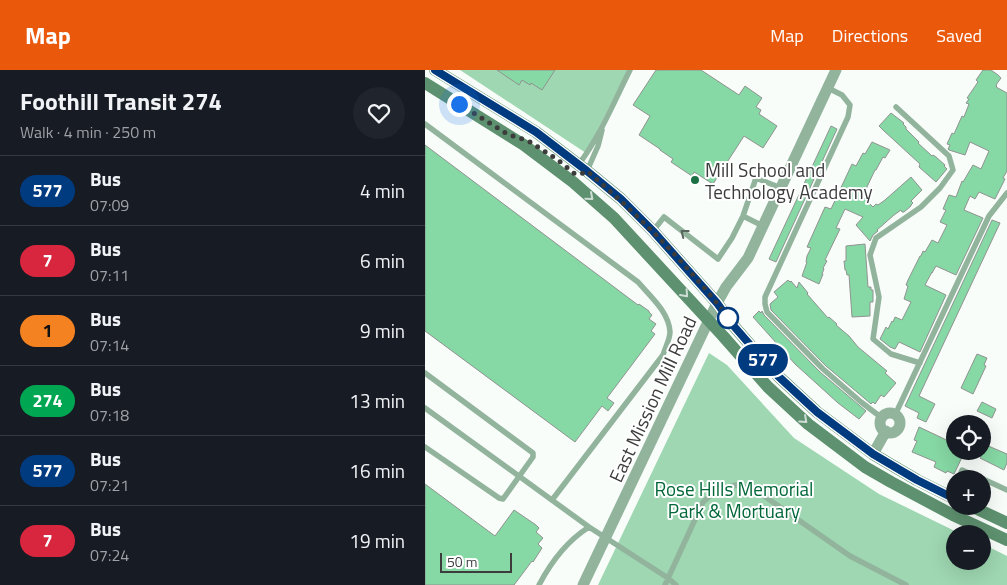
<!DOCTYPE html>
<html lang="en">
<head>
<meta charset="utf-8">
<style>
  body { margin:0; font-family:"Titillium Web",sans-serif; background:#20242c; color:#f1f3f6; height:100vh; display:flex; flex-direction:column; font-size:19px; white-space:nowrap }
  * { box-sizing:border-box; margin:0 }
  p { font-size:16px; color:#9ea1a6 }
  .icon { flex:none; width:28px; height:28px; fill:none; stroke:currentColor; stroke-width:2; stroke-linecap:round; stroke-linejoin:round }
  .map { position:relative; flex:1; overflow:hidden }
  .sheet { display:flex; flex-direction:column; background:#171b24; width:425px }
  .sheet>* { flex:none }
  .badge { padding:0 10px; border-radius:16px; font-size:18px; line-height:32px }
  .buttons { position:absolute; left:521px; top:345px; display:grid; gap:10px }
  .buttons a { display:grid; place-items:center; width:45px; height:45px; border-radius:50%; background:#171b24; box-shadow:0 5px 20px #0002; font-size:25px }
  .scale { position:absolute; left:15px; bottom:12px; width:72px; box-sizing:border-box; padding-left:5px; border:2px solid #3b3c3b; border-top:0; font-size:14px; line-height:18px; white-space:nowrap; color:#3b3c3b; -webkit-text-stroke:4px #fff; paint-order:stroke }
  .you { position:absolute; width:25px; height:25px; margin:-12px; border:4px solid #fff; border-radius:50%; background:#1a73e8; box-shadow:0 0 0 8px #1a73e833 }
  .map>.badge { position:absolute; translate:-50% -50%; box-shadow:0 0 0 2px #fff }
  .round { display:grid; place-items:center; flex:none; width:52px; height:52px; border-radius:26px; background:#20242c }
  .summary { display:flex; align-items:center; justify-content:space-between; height:85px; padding:0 20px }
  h1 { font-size:24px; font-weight:700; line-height:38px }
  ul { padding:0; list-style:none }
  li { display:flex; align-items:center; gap:15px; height:70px; padding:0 20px; border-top:1px solid #363941 }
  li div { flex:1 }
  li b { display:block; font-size:19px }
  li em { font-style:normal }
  li .badge { min-width:55px; font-weight:700; text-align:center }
  header { display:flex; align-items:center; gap:30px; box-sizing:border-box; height:70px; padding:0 25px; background:#ea580c; color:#fff }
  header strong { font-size:24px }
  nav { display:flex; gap:28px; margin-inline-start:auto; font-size:18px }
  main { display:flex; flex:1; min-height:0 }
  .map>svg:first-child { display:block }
  .green { fill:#9ed7b1 }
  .building { fill:#86d8a4; stroke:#909391 }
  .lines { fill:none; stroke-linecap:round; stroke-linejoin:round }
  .service { stroke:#92b49d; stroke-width:5.5 }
  .minor { stroke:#92b49d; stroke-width:11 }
  .secondary { stroke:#5e916f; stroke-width:12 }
  .oneway { stroke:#cfded4 }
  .oneway2 { stroke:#59665d }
  .line-casing { stroke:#fff; stroke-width:11 }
  .line { stroke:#003b80; stroke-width:8 }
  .walk { stroke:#3b3c3b; stroke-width:5; stroke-dasharray:0 9 }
  .poi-dot { fill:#1b7143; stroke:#fff; stroke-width:2 }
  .stop-dot { fill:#fff; stroke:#003b80; stroke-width:2.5 }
  .labels { text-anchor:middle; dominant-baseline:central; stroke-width:4; stroke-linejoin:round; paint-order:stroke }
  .poi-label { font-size:19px; fill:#3b3c3b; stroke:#fff; text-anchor:start }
  .street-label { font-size:19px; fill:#3b3c3b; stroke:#fff }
  .park-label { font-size:19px; fill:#006738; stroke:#fff }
</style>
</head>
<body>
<header>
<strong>Map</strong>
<nav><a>Map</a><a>Directions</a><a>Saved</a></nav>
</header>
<main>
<section class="sheet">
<div class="summary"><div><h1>Foothill Transit 274</h1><p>Walk · 4 min · 250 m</p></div><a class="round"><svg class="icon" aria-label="heart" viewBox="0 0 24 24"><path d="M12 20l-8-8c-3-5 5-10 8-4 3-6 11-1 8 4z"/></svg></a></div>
<ul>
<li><span class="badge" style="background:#003b80;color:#fff">577</span><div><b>Bus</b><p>07:09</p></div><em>4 min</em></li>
<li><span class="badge" style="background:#d7263d;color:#fff">7</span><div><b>Bus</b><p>07:11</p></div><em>6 min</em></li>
<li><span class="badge" style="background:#f58220;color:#111">1</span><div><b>Bus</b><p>07:14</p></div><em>9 min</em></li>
<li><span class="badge" style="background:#00a651;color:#fff">274</span><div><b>Bus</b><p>07:18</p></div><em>13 min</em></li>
<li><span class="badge" style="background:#003b80;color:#fff">577</span><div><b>Bus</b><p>07:21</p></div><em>16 min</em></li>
<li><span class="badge" style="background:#d7263d;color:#fff">7</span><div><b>Bus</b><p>07:24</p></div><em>19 min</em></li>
</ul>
</section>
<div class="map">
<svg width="582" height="515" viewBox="0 0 582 515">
  <rect width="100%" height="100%" fill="#f9fdfa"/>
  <path class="green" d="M35,0H203L161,83Z
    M284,283L302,295L369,368L454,424L536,464H530V491H558V474L582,486V515H173Z"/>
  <path class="building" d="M72,0H130L117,20L106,13L105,15L97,10L94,15Z
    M231,0H276L314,25L320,16L337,28L331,37L336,40L334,44L352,56L338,78L319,66L288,114L269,102L267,106L246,92L248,89L235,80V79L214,65L225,46L208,35Z
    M558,0H566L573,5L576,8L571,15L572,16L571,17L582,23V101L578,108L580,109L570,129L554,122L550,129L545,126L539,140L558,148L531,205L511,196L507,203V202L500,215L521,225L495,282L474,272L470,279L465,277L455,269L461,257L463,259L467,251L468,252L470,247L477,250L486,232L479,229L483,216L481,215L483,210L495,186H496L498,181L500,182L507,170L513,173L522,155L515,152L521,140L518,139L524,125L531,127L537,111L538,112L548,95L556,99L564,81L545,72L540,85L524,80L523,79L525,75L522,74L527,63L529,64L537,46L539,47L544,34L541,33L544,29L542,28L553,12L551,10Z
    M466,43L479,53L478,54L481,57V59L494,72L493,73L507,86L508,85L511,87L520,95L519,96L522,99L511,112L494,97L495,94L458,60L454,56Z
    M406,56L412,59L351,192L344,189Z
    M447,72L465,80L460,88L458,87L451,100H450L440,121L441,122L438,127L448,137L451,134L453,135L460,130L486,107L497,120L486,131L488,133L486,135V136L479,142H477L476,140L469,145L452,160L453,161L448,165L445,171L431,155L438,147L420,139L411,158L415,159L400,190L402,191L398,198L399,199L397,204H398L394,214L377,206L382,192H381L382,186L386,178L382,177L400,137L406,139L427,94L431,96L438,83L440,84Z
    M0,75L213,235L214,234L224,241V242L227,245L224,249L231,254L226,261L230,264L182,328L189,333L183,341L177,336L150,372L0,261Z
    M567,150L575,153L494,326L510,334L501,352L492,348L494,343L480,336Z
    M440,174L443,217H446V220H448V232H445V246L427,247L424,205H422L421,200H420L419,191H421V176Z
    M363,210L365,212L366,211L372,218L374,212L383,223L382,224L403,248L404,247L412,254L411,255L424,266L433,277L462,301L460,303L471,313L459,327L456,325L450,334L448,332L446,334L439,328L401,296L346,240L345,234L353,227L349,222Z
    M334,241L336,243L337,241L339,245L395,302L441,341L434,349L413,333L370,294L328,247Z
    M552,284L562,288L559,295L561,296L548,324L536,318Z
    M557,332L571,339L567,348L552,341Z
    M494,357L530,374V381H540L529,404L522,401L521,403L509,397L511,392L487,382L492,371L489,370Z
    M561,375L582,384V393L579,400L555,388Z
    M0,414L70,466L89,440L111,455L114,458L111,462L118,468L113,474L117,478L108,492L107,491L89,515H0Z"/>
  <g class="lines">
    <path class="service" d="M403,18L417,25L425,35L423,47L340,227V234L342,242L398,299L436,332L457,348
      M471,37L524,86L528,100L515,118L496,137L451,168L445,185L454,227L448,269L466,284L495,293
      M0,54L213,212C225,226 244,242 245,262C245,269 240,278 238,285L127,430
      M154,94C175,66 189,32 205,0
      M162,101L173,76L177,60
      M318,146L338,156
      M228,161L239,147L293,189L307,168L318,146L331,108L356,118
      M0,303L108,383V387L78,429L74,428L0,377
      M0,338L164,457
      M470,345L564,146L582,123
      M533,409L537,400L557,409
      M558,409L582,420
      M525,426L530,416
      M114,515C126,492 142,471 164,457L243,508L251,515
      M240,515L278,432L291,421L311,415L332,421L425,486L481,515"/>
    <path class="minor" d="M455 353a10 10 0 1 1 20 0a10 10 0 1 1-20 0Z
      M448,384L461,361
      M158,515L292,233L301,217L323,188L411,0"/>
    <path class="secondary" d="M10,0L111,62L162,101L196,129L228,161L292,233L307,254L340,292L353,306L392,342L448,384L492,410L530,429
      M0,13L99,75L148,112L189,148L298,266L343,317L383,354L440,397L466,412L528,445L582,470
      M546,436L582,453"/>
  </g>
  <defs><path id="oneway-chevron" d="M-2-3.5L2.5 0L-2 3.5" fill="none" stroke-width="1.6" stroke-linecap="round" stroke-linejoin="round" transform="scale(1.25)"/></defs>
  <g class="oneway">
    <use href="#oneway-chevron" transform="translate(165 127) rotate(41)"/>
    <use href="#oneway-chevron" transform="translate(260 224) rotate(48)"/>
    <use href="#oneway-chevron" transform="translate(379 350) rotate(42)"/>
  </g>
  <use class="oneway2" href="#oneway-chevron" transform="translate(259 163) rotate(-142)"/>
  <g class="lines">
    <defs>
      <path id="line" d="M10,0L111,62L162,101L196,129L228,161L292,233L307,254L340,292L353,306L392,342L448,384L492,410L530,429"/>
    </defs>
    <use href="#line" class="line-casing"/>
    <use href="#line" class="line"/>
    <path class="walk" d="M34,34L84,65L95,68L105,72L133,90L150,104H156L162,101C215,146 264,196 306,251L303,248"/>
  </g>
  <circle class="poi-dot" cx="270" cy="110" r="5"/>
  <circle class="stop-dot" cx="303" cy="248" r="10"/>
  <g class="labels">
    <g class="poi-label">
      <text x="280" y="99">Mill School and<tspan x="280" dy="22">Technology Academy</tspan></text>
    </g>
    <g class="street-label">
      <text transform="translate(227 329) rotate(-65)">East Mission Mill Road</text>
    </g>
    <g class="park-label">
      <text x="309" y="418">Rose Hills Memorial<tspan x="309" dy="22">Park &amp; Mortuary</tspan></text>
    </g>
  </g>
</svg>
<div class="buttons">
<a><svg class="icon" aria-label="locate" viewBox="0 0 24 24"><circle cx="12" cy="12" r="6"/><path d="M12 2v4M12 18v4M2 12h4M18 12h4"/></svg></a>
<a>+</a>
<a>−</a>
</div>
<div class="scale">50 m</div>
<div class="you" style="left:34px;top:34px"></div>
<b class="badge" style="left:338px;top:290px;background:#003b80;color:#fff">577</b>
</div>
</main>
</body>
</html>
